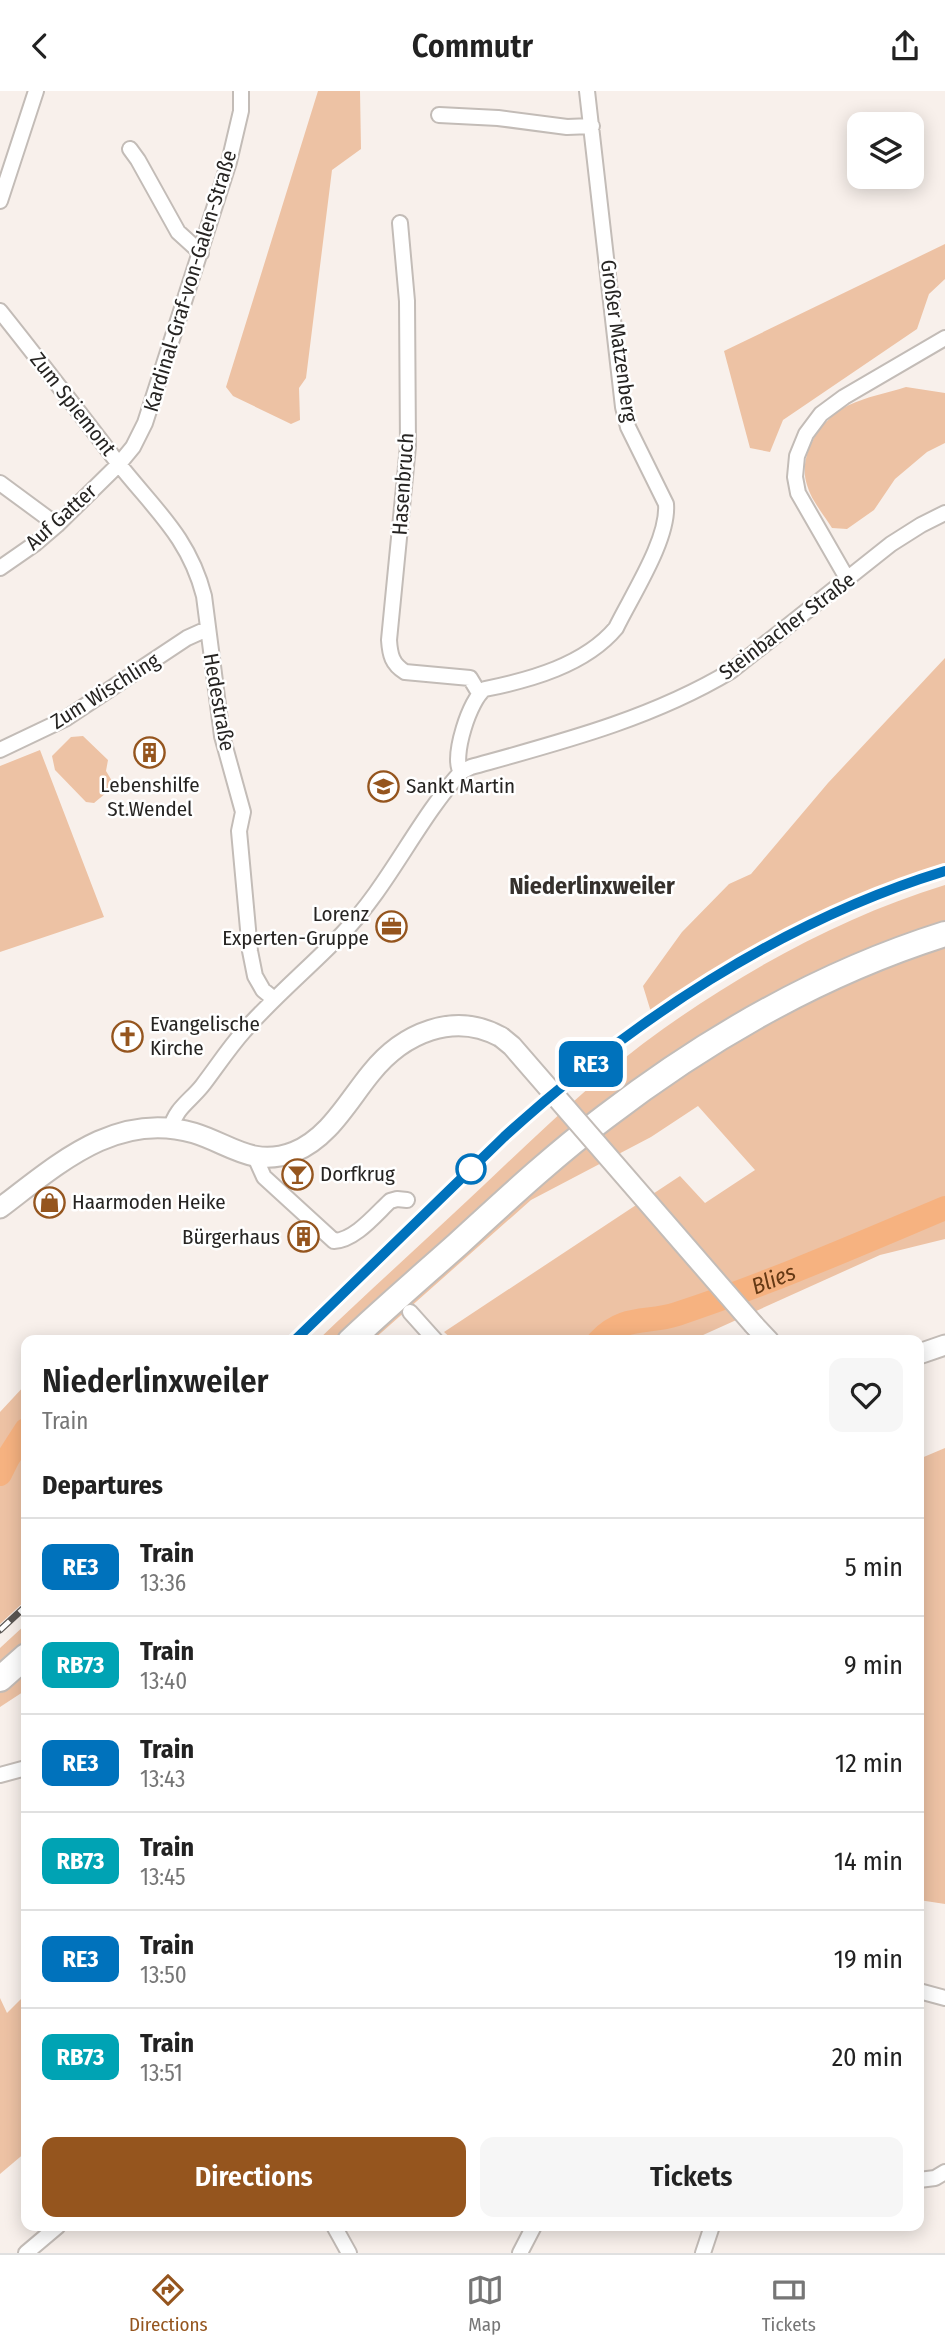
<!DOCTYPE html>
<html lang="en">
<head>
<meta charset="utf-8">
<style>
  body { margin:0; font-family:"Fira Sans Condensed",sans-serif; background:#f6f6f6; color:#222; height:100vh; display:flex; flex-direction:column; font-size:26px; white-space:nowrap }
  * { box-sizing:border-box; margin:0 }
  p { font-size:23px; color:#767676 }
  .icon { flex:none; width:38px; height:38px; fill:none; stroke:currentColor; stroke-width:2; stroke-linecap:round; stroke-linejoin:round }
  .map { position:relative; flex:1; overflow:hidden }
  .drawer { position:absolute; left:21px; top:1244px; width:903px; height:896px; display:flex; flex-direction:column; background:#fff; border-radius:14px; box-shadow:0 4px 18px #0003 }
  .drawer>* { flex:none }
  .badge { padding:0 14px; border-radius:10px; font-size:24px; line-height:46px }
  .controls { position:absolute; left:847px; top:21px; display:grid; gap:14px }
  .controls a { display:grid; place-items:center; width:77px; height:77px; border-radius:14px; background:#fff; box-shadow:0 4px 18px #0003; font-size:35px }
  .map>.badge { position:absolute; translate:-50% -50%; box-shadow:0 0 0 4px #fff }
  h2 { padding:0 21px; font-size:26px; line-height:63px }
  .round { display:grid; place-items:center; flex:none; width:74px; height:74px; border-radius:14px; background:#f6f6f6 }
  .headline { display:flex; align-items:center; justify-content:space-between; height:119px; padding:0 21px }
  h1 { font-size:33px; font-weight:600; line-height:52px }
  .cta { display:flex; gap:14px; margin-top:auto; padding:14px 21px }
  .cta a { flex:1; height:80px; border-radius:14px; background:#95551e; color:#fff; font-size:28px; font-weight:600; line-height:80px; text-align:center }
  .cta a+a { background:#f6f6f6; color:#222 }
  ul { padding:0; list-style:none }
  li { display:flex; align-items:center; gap:21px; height:98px; padding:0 21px; border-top:2px solid #e0e0e0 }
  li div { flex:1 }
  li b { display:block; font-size:26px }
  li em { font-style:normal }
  li .badge { min-width:77px; font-weight:700; text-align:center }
  header { display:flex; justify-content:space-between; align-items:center; height:91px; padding:0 21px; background:#fff; font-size:32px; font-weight:600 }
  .menu { display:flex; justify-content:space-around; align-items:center; height:98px; border-top:2px solid #e0e0e0; background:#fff; font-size:19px; color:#767676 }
  .menu a { display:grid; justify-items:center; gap:4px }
  .menu .active { color:#95551e }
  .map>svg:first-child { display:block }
  .green { fill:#edc2a4 }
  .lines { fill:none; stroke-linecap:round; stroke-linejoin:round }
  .river { stroke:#f6b280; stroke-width:24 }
  .street-casing { stroke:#c3bcb7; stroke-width:18 }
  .secondary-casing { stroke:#c3bcb7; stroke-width:23 }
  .highway-casing { stroke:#c3bcb7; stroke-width:28 }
  .street { stroke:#fff; stroke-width:14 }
  .secondary { stroke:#fff; stroke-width:19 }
  .highway { stroke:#fff; stroke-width:24 }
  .rail-casing { stroke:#5a5653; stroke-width:7 }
  .rail { stroke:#fff; stroke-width:4.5; stroke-dasharray:13; stroke-linecap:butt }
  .secondary-bridge-casing { stroke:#c3bcb7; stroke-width:23; stroke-linecap:butt }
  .secondary-bridge { stroke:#fff; stroke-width:19 }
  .line-casing { stroke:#fff; stroke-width:16 }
  .line { stroke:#0072bc; stroke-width:10 }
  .stop-dot { fill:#fff; stroke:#0072bc; stroke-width:3.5 }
  .labels { text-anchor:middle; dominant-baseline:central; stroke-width:5; stroke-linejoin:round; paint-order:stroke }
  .street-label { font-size:21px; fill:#262422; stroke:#fff }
  .poi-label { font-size:21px; fill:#262422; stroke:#fff; text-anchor:start }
  .water-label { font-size:23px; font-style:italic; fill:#653914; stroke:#fff }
  .quarter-label { font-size:24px; font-weight:bold; fill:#36312d; stroke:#fff }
</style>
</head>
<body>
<header><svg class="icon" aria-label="back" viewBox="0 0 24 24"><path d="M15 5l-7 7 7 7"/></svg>Commutr<svg class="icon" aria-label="share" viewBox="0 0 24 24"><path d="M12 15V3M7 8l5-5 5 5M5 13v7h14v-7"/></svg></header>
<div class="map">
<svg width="945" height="2162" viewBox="0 0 945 2162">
  <rect width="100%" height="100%" fill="#f8f0eb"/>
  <path class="green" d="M318,0H360L361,58L332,79L306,287L299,297L300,329L291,333L233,305L226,296Z
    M945,153V188L929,203L917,238L783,329L770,361L750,357L724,260Z
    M906,296L945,302V352L927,361L895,388L874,419L847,438L832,437C824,424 811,409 807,394C797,364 821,327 849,314C866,306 887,302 906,296Z
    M945,567V772C836,806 745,859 651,921L643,895L682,841L729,793L751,783L828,692Z
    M83,645L108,669L106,680L112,690L106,702L94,712L86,711L55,679L52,665L71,646Z
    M40,659L104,826L0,861V675Z
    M945,794V1148L880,1164L692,1249L454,1250L444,1241L680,1085L705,1112L755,1079L698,1015L651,1046L531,1109L373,1249L317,1250C367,1202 418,1156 468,1109C531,1050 593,988 663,938C749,877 844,825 945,794Z
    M26,1293V1509L0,1533V1321Z
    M945,1357V1813L919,1809V1368Z
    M26,1533V1599L0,1616V1557Z
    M26,1903V2061L0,2083V1907L7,1922Z"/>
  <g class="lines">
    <g class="river">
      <path id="s1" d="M599,1250C625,1223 647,1233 677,1223C768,1193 857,1154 945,1117"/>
      <path d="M0,1383L8,1367L26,1339"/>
    </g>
    <defs>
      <path id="street" d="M439,24L498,27L567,36L592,35
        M130,58L138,69L178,141L201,162
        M0,110L36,0
        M400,132L407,210L408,355L389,549C390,564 392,573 405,581L470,587L479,602
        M0,220C40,270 79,321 118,372C154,418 189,446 204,505L222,645L243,721L239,740L250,860L255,885L263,899L274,908
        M0,392L57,434
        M0,477L36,452L57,434L119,373L133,356L145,332L229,71L241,20V0
        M848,489L798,402L795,386L797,365L806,343L821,323L844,306L945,247
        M0,659L65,628L187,547L207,538
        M461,681C451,667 470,607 485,598C530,589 585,574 616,537C632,504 669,448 666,413L628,336L623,316L587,0
        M171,1037C175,1018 190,1010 202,995C216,977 228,958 244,940C274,906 310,876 342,843C389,795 416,731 461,681L471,676C561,651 651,628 731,580L891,453L921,434L945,422
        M255,1066L264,1086L334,1150C355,1149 375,1124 390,1110L397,1108L407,1109
        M410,1221L436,1250
        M0,1684L26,1677
        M919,1900L945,1907
        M919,2089L935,2087L945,2081
        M334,2135L349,2162
        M26,2162L58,2135
        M520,2162L534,2135
        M703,2162L712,2135"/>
      <path id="secondary" d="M0,1117C57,1074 116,1019 194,1042C230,1053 253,1077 294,1061C329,1047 348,1010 371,982C403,942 454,920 501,946
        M754,1234L769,1250
        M919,1263L945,1254"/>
      <path id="highway" d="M350,1250C385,1217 421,1186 457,1154C505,1110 553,1065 605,1026C708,947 821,882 945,843
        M0,1588L26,1565"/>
    </defs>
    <use href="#street" class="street-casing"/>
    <use href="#secondary" class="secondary-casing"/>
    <use href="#highway" class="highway-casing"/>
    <use href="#street" class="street"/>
    <use href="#secondary" class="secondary"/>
    <use href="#highway" class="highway"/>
    <defs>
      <path id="rail" d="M294,1250L504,1046C630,931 781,830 945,780
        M0,1539L26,1515"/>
    </defs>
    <use href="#rail" class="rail-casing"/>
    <use href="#rail" class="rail"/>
    <defs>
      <path id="secondary-bridge" d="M501,946L512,955L754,1234"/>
    </defs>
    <use href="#secondary-bridge" class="secondary-bridge-casing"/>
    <use href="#secondary-bridge" class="secondary-bridge"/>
  </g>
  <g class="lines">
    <defs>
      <path id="line" d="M294,1250L504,1046C630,931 781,830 945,780"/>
    </defs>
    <use href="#line" class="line-casing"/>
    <use href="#line" class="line"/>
  </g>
  <defs>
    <symbol id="building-ring" viewBox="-11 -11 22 22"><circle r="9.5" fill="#fff" stroke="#95551e" stroke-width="1.5"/><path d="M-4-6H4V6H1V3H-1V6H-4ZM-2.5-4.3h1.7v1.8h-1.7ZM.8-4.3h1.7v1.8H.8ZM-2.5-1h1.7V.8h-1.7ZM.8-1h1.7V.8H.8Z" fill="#95551e"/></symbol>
    <symbol id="school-ring" viewBox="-11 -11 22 22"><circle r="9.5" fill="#fff" stroke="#95551e" stroke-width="1.5"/><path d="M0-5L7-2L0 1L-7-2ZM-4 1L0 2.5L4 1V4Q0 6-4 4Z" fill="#95551e"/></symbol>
    <symbol id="office-ring" viewBox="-11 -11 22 22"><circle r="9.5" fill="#fff" stroke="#95551e" stroke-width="1.5"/><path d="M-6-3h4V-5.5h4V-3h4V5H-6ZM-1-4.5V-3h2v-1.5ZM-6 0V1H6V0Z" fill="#95551e"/></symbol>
    <symbol id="church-ring" viewBox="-11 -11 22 22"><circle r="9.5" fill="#fff" stroke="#95551e" stroke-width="1.5"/><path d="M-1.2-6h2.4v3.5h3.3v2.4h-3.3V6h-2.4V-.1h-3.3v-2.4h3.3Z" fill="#95551e"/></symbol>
    <symbol id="bar-ring" viewBox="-11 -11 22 22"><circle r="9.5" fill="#fff" stroke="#95551e" stroke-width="1.5"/><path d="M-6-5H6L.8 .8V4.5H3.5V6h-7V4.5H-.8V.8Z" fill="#95551e"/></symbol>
    <symbol id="shop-ring" viewBox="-11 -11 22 22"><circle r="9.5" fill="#fff" stroke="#95551e" stroke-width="1.5"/><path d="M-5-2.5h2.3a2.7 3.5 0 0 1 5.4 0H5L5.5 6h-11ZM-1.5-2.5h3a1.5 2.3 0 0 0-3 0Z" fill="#95551e"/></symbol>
  </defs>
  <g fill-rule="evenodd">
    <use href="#building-ring" x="132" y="644" width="35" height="35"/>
    <use href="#school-ring" x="366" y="678" width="35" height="35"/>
    <use href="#office-ring" x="374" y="818" width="35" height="35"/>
    <use href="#church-ring" x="110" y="928" width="35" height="35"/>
    <use href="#bar-ring" x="280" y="1066" width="35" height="35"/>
    <use href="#shop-ring" x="32" y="1094" width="35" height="35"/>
    <use href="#building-ring" x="286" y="1128" width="35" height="35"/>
  </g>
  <circle class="stop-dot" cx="471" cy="1078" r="14"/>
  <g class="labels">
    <g class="street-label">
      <text transform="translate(190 190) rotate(-73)">Kardinal-Graf-von-Galen-Straße</text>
      <text transform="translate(619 250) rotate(82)">Großer Matzenberg</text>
      <text transform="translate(73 313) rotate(52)">Zum Spiemont</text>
      <text transform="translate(403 393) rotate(-86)">Hasenbruch</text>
      <text transform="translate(61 426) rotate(-42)">Auf Gatter</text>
      <text transform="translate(787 535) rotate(-37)">Steinbacher Straße</text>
      <text transform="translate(105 600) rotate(-32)">Zum Wischling</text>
      <text transform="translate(219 611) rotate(80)">Hedestraße</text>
    </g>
    <g class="poi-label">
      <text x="150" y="694" text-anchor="middle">Lebenshilfe<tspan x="150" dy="24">St.Wendel</tspan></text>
      <text x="406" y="695">Sankt Martin</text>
      <text x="369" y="823" text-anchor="end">Lorenz<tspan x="369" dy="24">Experten-Gruppe</tspan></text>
      <text x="150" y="933">Evangelische<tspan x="150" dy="24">Kirche</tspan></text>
      <text x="320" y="1083">Dorfkrug</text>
      <text x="72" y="1111">Haarmoden Heike</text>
      <text x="280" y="1146" text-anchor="end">Bürgerhaus</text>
    </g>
    <g class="water-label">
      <text stroke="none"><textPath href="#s1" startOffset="187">Blies</textPath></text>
    </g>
    <g class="quarter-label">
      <text x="592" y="795">Niederlinxweiler</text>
    </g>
  </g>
</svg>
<div class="controls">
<a><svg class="icon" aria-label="layers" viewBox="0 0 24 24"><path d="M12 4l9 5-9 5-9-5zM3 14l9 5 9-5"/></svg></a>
</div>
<b class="badge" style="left:591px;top:973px;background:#0072bc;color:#fff">RE3</b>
<section class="drawer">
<div class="headline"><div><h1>Niederlinxweiler</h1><p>Train</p></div><a class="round"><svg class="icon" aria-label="heart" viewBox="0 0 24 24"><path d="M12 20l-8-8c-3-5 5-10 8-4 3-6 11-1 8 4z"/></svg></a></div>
<h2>Departures</h2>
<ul>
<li><span class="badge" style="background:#0072bc;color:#fff">RE3</span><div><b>Train</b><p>13:36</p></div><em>5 min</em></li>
<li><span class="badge" style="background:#00a3b4;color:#fff">RB73</span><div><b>Train</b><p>13:40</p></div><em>9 min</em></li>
<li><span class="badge" style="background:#0072bc;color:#fff">RE3</span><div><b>Train</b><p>13:43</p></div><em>12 min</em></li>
<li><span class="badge" style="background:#00a3b4;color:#fff">RB73</span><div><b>Train</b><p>13:45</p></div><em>14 min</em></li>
<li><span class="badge" style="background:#0072bc;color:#fff">RE3</span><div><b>Train</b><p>13:50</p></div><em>19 min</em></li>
<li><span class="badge" style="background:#00a3b4;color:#fff">RB73</span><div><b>Train</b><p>13:51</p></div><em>20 min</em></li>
</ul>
<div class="cta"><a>Directions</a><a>Tickets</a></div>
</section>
</div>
<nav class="menu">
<a class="active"><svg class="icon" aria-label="directions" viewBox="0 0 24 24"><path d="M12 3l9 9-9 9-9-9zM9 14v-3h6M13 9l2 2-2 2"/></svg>Directions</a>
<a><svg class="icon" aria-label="map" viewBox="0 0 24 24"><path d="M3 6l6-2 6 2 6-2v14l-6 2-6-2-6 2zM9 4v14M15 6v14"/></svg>Map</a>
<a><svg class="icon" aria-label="tickets" viewBox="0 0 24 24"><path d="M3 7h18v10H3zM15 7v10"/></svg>Tickets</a>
</nav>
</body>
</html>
